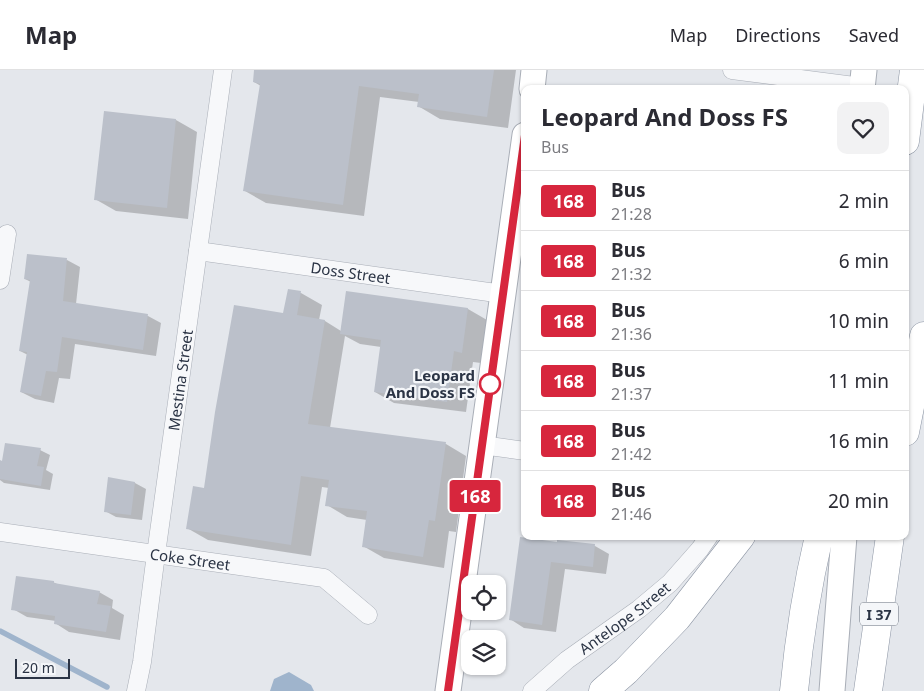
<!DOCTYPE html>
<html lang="en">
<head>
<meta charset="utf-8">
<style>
  body { margin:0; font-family:"Noto Sans",sans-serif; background:#f2f2f3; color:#2b2b33; height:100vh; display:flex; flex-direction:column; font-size:19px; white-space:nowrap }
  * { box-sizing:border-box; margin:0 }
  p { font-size:16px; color:#7c7c81 }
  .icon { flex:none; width:28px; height:28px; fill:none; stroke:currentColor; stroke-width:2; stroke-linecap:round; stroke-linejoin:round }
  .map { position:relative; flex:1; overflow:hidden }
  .drawer { position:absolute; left:521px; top:15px; width:388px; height:455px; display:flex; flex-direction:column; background:#fff; border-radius:10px; box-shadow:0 1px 4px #0004 }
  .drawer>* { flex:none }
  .badge { padding:0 10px; border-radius:4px; font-size:18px; line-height:32px }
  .tools { position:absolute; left:461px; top:505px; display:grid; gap:10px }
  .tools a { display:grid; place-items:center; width:45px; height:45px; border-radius:10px; background:#fff; box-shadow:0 1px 4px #0004; font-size:25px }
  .scale { position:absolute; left:15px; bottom:12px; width:55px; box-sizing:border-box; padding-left:5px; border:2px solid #2b3445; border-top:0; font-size:14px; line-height:18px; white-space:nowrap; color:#2b3445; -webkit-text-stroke:4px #f4f6f9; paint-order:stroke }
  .map>.badge { position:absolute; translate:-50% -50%; box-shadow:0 0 0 2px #fff }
  .round { display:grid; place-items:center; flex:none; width:52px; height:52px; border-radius:10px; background:#f2f2f3 }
  .head { display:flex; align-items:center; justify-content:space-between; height:85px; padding:0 20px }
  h1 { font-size:24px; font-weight:700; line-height:38px }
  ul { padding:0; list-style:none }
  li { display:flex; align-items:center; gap:15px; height:60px; padding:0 20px; border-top:1px solid #e1e1e2 }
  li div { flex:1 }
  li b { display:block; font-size:19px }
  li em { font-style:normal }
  li .badge { min-width:55px; font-weight:700; text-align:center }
  header { display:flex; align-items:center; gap:30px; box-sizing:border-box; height:70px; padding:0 25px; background:#fff; border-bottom:1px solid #e1e1e2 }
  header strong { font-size:24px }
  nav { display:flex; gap:28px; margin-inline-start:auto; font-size:18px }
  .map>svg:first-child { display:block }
  .water { fill:#9fb4cc }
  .shadow { fill:#0003 }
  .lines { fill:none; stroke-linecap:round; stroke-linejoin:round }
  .stream { stroke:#9fb4cc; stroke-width:5.5 }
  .building { fill:#bbc0ca }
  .street-casing { stroke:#a9aeb7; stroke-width:19 }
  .secondary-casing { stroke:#a9aeb7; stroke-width:27 }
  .highway-casing { stroke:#8b94a3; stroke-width:29 }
  .street { stroke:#f7f8fa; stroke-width:18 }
  .secondary { stroke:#fff; stroke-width:25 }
  .highway { stroke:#fff; stroke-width:28 }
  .line-casing { stroke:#fff; stroke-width:11 }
  .line { stroke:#d7263d; stroke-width:8 }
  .stop-dot { fill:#fff; stroke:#d7263d; stroke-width:2.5 }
  .labels { text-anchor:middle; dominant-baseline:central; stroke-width:4.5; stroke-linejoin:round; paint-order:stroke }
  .shield { fill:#f4f6f9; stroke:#676e7b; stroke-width:1 }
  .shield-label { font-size:14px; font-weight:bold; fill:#2b3445 }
  .street-label { font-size:15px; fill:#2b3445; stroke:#f4f6f9 }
  .stop-label { font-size:15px; font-weight:bold; fill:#2b3445; stroke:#f4f6f9; text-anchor:end }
</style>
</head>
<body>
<header>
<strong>Map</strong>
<nav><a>Map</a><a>Directions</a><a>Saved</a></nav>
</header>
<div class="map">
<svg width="924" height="621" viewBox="0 0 924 621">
  <rect width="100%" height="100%" fill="#e4e7ec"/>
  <path class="water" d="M289,602L311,615L314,621H270L274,609Z"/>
  <path class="shadow" d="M256,0H516L508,58L440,49L418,36L419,32L380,27L364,146L266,133L245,121L261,16L254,12Z
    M105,42L176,50L197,62L188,149L116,141L95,129Z
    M67,190L80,197L76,234L148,246L161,253L156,286L75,274L70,309L59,308L54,333L35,329L21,322L28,285L20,281L31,212L25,209Z
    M289,220L301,223L322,235L319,250L325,251L341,261L347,223L468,239L487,250L481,293L473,292L466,342L394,333L375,322L381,277L360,274L345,266L330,358L446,374L466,386L456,462L449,461L444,498L384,488L363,476L367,450L347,447L327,435L329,418L322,417L311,486L208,470L187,458L284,244Z
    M40,380L50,385L46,400L53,404L50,420L4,413L0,410V392H3Z
    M109,409L135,413L146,419L142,450L116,447L105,441Z
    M521,469L595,476L609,484L606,504L565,499L556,562L524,558L510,549Z
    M53,512L59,515L99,522L113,530L112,538L124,545L120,570L69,562L55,553L56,551L27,547L13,539Z"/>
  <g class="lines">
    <path class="stream" d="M0,561L107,617"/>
  </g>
  <path class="building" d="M254,0H494L487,47L417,37L419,24L359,16L343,135L243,121L260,14L253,12Z
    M104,41L176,49L167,138L94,130Z
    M27,184L67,188L63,231L148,244L143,280L62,267L57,302L46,301L41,326L20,322L27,282L19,281L30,210L24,209Z
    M288,219L301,221L297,245L325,250L308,354L446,372L435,451L429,450L423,487L362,477L367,441L325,436L329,410L301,406L291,475L186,459L193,416L204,418L215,342L234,235L283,243Z
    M346,221L468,238L462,283L454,281L447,332L374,322L381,270L340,264Z
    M5,373L41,378L37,396L44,397L41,416L0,409V390L2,391Z
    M108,407L135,412L131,445L104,442Z
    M520,467L557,472V470L595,474L593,497L551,492L542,555L509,550Z
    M16,506L54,511V513L100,521L97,534L111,536L106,562L54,554L55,546L11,540Z"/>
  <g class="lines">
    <defs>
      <g id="street">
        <path d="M732,0L862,17"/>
        <path id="s1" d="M198,181L503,224"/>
        <path d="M0,210L7,164"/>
        <path d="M482,375L525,381"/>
        <path id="s2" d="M0,462L324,508L368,545"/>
        <path id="s3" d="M136,621L142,592L156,484L223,0"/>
        <path id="s4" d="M532,621L567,590L639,539L670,513L700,479L709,466"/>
      </g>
      <path id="secondary" d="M532,19L534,0
        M862,19L864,0
        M448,621L525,65
        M832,621L844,466"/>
      <path id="highway" d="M905,71L914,0
        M905,362L924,266
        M603,621L626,601L677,548L741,466
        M794,621C799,569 807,517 819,466
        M868,621L890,466"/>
    </defs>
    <use href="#street" class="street-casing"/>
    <use href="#secondary" class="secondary-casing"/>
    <use href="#highway" class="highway-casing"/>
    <use href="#street" class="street"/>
    <use href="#secondary" class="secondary"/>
    <use href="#highway" class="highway"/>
  </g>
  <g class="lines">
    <defs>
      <path id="line" d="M448,621L525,65"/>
    </defs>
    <use href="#line" class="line-casing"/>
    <use href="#line" class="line"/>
  </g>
  <circle class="stop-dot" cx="490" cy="314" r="10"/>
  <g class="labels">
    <rect class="shield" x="860" y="532.5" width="38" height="23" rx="4"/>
    <g class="shield-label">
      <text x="879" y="544">I 37</text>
    </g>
    <g class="street-label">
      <text stroke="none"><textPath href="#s1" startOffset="154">Doss Street</textPath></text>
      <text stroke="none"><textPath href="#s3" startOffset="314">Mestina Street</textPath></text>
      <text stroke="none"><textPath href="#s2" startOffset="192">Coke Street</textPath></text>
      <text stroke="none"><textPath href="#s4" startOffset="118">Antelope Street</textPath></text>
    </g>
    <g class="stop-label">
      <text x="475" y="305">Leopard<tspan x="475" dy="17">And Doss FS</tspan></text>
    </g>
  </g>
</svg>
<div class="tools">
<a><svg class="icon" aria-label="locate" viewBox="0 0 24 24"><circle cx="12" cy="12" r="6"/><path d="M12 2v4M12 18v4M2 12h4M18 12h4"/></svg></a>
<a><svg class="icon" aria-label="layers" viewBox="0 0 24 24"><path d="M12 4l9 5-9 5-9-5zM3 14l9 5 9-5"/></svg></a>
</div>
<div class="scale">20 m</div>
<b class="badge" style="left:475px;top:426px;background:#d7263d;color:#fff">168</b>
<section class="drawer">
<div class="head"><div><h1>Leopard And Doss FS</h1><p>Bus</p></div><a class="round"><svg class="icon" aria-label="heart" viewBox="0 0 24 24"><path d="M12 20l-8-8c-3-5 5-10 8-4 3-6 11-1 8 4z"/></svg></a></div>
<ul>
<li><span class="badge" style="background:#d7263d;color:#fff">168</span><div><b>Bus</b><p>21:28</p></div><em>2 min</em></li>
<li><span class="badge" style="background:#d7263d;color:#fff">168</span><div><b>Bus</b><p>21:32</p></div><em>6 min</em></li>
<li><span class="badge" style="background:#d7263d;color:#fff">168</span><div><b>Bus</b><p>21:36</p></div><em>10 min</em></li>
<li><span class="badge" style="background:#d7263d;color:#fff">168</span><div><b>Bus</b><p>21:37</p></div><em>11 min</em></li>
<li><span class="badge" style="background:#d7263d;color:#fff">168</span><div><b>Bus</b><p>21:42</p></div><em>16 min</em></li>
<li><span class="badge" style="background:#d7263d;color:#fff">168</span><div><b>Bus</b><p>21:46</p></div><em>20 min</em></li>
</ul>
</section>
</div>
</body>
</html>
